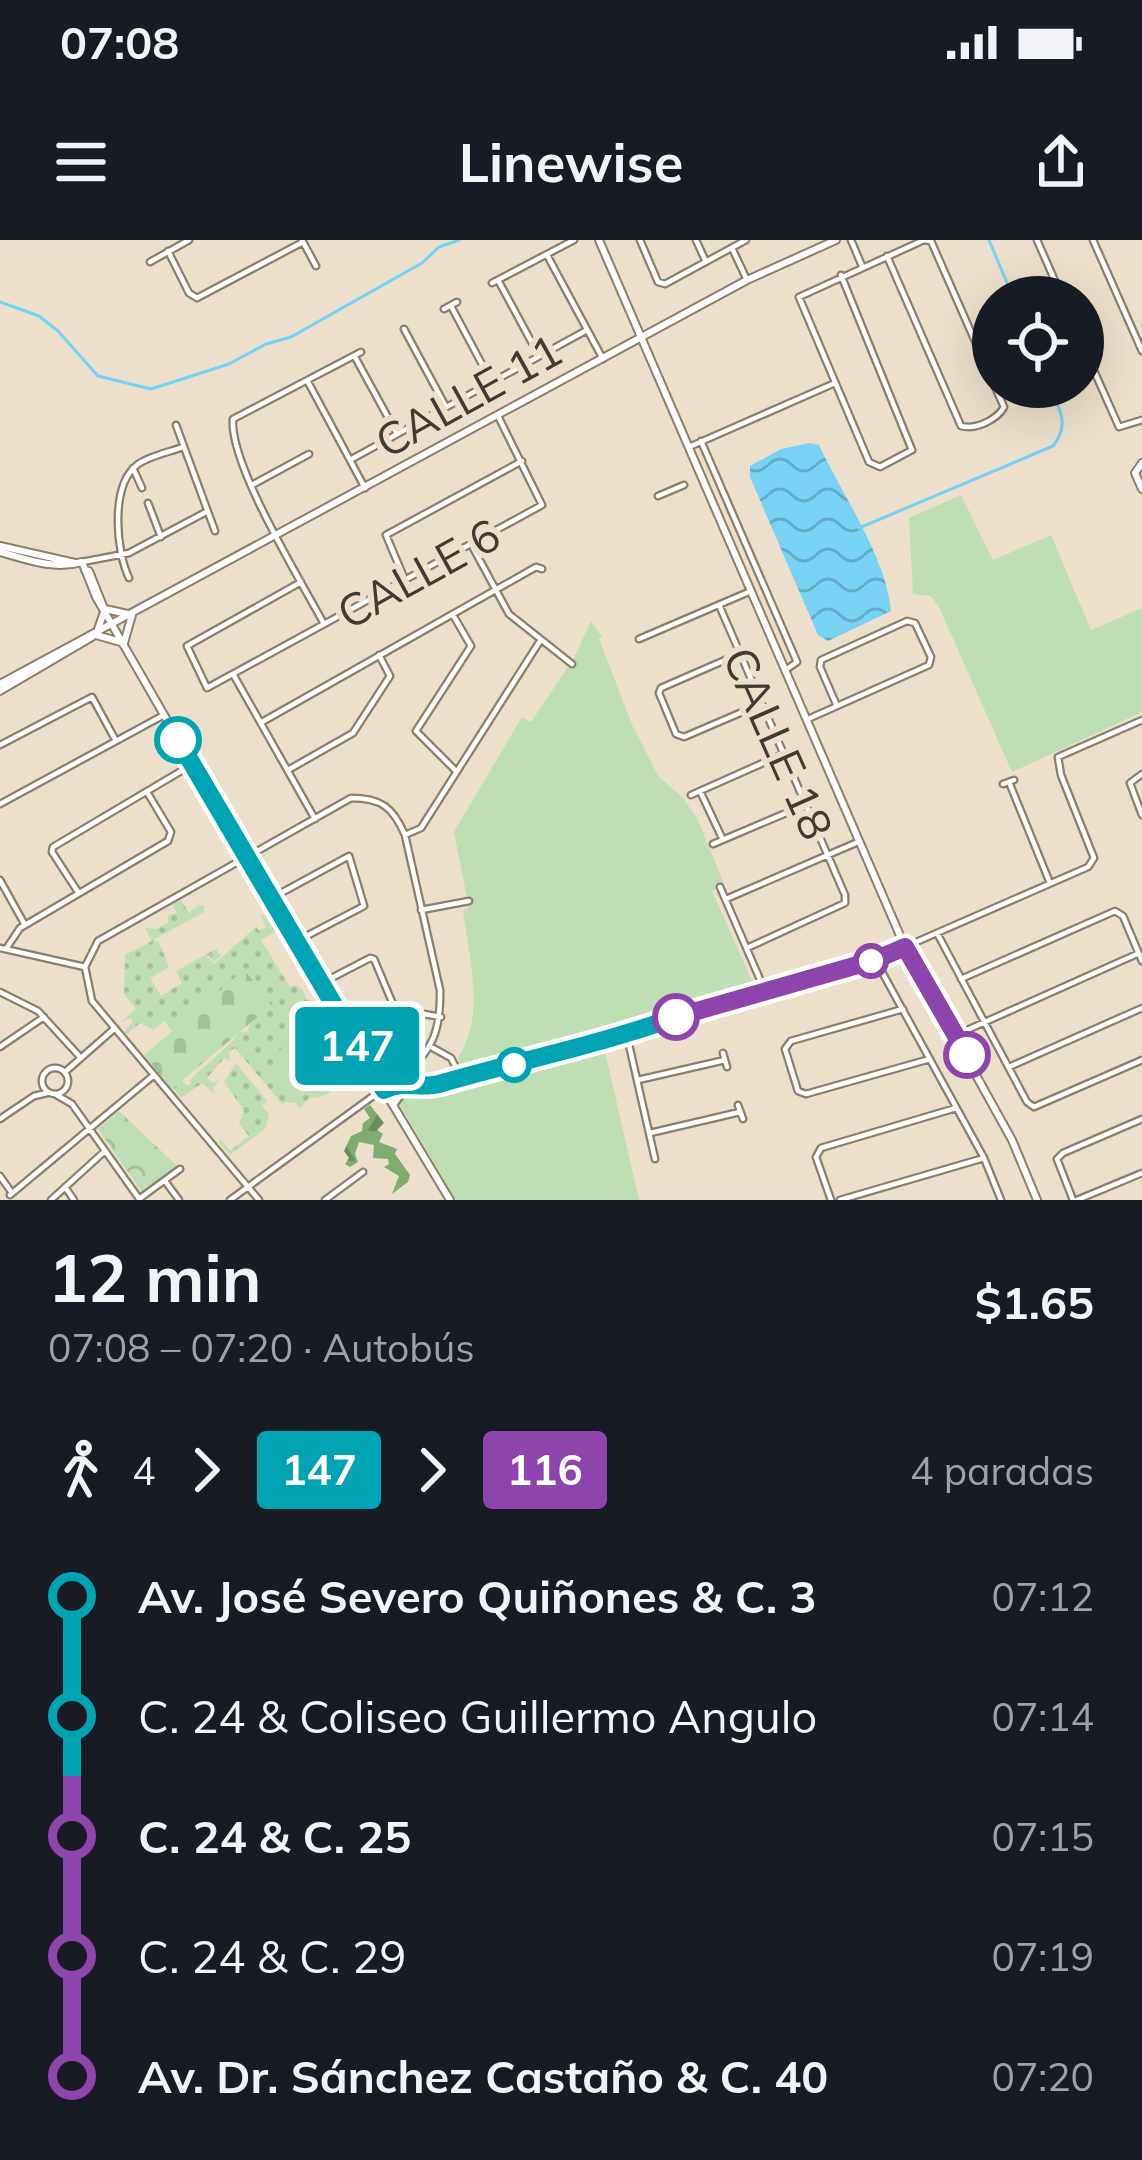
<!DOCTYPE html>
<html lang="es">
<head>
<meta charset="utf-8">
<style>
  body { margin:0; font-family:Mulish,sans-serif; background:#242831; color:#f1f3f6; height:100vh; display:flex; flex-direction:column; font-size:45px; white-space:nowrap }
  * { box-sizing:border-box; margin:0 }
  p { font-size:39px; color:#9ea1a6 }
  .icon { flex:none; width:66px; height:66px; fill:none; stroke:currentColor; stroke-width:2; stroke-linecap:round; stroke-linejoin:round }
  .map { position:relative; height:960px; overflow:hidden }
  .details { display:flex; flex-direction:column; background:#171b24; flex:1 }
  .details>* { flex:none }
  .badge { padding:0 24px; border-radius:9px; font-size:42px; line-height:78px }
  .fabs { position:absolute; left:972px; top:36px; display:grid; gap:24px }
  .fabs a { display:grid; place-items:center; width:132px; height:132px; border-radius:50%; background:#171b24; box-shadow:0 12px 48px #0002; font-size:60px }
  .map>.badge { position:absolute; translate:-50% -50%; box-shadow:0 0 0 6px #fff }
  .legs { display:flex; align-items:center; gap:18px; height:132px; padding:0 48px; font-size:39px }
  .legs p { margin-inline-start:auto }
  .head { display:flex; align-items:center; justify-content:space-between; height:204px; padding:0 48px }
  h1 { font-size:66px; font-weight:700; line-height:90px }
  ul { padding:0 48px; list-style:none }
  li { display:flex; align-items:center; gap:42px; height:120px; font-size:45px }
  li i { display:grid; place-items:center; width:18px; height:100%; margin:0 15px; background:currentColor }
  li i::after { content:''; width:30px; height:30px; margin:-15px; border:9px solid; border-radius:50%; background:#171b24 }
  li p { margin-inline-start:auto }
  li:first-child i { background:linear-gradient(#0000 50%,currentColor 0) }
  li:last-child i { background:linear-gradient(currentColor 50%,#0000 0) }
  .status { display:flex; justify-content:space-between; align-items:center; height:84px; padding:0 60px; background:#171b24; direction:ltr }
  .status svg { height:33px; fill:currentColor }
  header { display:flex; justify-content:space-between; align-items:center; height:156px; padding:0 48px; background:#171b24; font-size:54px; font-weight:700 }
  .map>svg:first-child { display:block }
  .grass { fill:url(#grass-dots) }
  .forest { fill:url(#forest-firs) }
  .cemetery { fill:url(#cemetery-stones) }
  .park { fill:url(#park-crowns) }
  .pitch { fill:#c0deb6 }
  .water { fill:url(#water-waves) }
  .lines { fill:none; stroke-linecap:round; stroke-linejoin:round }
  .stream { stroke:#77d2f5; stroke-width:3 }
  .minor-casing { stroke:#8a7f6d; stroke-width:9 }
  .tertiary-casing { stroke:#8a7f6d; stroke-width:10 }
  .minor { stroke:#fff; stroke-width:4.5 }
  .tertiary { stroke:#fff; stroke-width:6 }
  .line-1-casing { stroke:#fff; stroke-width:27 }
  .line-2-casing { stroke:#fff; stroke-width:27 }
  .line-1 { stroke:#00a3b4; stroke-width:18 }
  .line-2 { stroke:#8e44ad; stroke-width:18 }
  .stop-1-dot { fill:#fff; stroke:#00a3b4; stroke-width:6 }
  .stop-2-dot { fill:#fff; stroke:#8e44ad; stroke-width:6 }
  .labels { text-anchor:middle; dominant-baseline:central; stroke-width:12; stroke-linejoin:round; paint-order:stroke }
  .street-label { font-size:45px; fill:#403b33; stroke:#ecdfcc }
</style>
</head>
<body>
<div class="status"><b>07:08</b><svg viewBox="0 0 49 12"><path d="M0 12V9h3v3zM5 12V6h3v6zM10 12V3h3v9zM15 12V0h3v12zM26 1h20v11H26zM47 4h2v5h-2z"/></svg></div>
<header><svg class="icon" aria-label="menu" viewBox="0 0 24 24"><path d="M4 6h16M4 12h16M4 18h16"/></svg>Linewise<svg class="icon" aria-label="share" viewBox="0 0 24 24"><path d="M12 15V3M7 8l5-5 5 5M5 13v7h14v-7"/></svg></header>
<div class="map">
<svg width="1142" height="960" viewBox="0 0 1142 960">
  <defs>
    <pattern id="grass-dots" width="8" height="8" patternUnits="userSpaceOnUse" patternTransform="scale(3)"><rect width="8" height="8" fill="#c0deb6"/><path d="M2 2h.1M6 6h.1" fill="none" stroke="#a6bf9d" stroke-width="1.8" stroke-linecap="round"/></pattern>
    <pattern id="forest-firs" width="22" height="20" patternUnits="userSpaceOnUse" patternTransform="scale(3)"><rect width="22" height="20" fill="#7fad6f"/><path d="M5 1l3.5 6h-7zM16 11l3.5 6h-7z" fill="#698e5c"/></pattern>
    <pattern id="cemetery-stones" width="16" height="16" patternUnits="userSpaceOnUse" patternTransform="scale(3)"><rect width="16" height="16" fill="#c0deb6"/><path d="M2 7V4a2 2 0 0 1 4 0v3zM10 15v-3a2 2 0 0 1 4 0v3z" fill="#a6bf9d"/></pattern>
    <pattern id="park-crowns" width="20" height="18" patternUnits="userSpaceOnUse" patternTransform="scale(3)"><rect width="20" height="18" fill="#c0deb6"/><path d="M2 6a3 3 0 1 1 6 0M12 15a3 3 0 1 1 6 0" fill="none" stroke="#a6bf9d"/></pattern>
    <pattern id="water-waves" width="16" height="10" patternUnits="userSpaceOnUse" patternTransform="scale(3)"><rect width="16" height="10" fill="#77d2f5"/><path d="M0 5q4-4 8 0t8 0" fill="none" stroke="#63acc7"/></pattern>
  </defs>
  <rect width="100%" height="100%" fill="#ecdfcc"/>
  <path class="grass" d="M181,660L189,673L202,662L198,666L204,665V672L153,700L159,702L169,727L150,738L161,756L182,743L176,731L216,709L221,716L214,722L209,717L214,711L207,717L214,724L256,687L259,691L266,687L261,676L264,675L269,683H278L281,688L261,700L290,747L296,745L303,750L306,760L310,759L307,763L311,770L316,768L321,775L311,783L342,829L325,839L333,850C323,859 319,856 308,859L300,869L296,863L284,862V866L235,808L229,812L230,821L224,818L207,838L213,843L220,840L213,848L215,854L202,843L181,858L173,848L182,840L187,846L191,843L190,840C202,827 233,804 239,792H247L251,783L272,765L244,731L172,791L164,781L153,790L140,783L127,794L124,792L133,781L130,778L120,783L136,769L124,754L125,715L152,701L145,688L156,689L168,683V675L177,673L172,664Z
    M236,823L267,861L262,866L269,874L266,888L230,915L218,901L221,899L230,911L249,896L239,884L244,870L224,842Z"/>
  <path class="forest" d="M370,865L384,883L377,890L383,894L379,902L397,909L395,914L410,935L408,942L392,954L399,936L384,927L389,924L388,919L373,918L374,905L359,902L355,914L358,922L350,927L345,924L349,918L344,911L351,896L362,891L363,883L370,878L364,869Z"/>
  <path class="cemetery" d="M244,730L273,764L172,849L144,815Z"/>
  <path class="park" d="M119,871L178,927L142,952L98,889Z"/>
  <path class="pitch" d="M961,255L993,320L1051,295L1091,390L1142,368V472L1012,532L939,367L931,356L913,354L909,278Z
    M591,381L602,397L599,399L633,487L659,537L682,557L697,578L724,644L712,651L754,745L598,795L462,829L458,818C486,775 469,718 463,671L469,668L454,592L522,477L531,482L574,418Z
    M306,781L337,830L290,862C269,833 275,799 306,781Z
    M604,807L639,960H456L399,864L402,856L417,851Z"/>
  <path class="water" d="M810,203L819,205C842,254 887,319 891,371L828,401L818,395L750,237V226L781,209Z"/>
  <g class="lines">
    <path class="stream" d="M989,0L1013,57
      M0,62L39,76L58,91L98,136L151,149L229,124L266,104L291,97L422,23L439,7L459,0
      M859,288L1053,206C1070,185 1060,170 1050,147"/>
    <defs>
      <path id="minor" d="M302,0L316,26
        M640,0L658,42L665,44L746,0
        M696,0L706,22
        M851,0L862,26
        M924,0L931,1L993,142
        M1037,0L1062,57
        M1093,0L1142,111
        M732,8L747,40
        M168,11L189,53L197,58L303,2
        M547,15L603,119
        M887,16L961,186C975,190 997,180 1004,167L995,147
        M150,22L189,0
        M841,35L912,210L880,227L869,222L799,57L924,0
        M498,40L538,114
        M492,43L574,0
        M451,66L492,143
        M444,69L457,62
        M404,89L446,167
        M1083,106L1119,187L1142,180
        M355,117L397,194
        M308,142L365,248
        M176,185L215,291
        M701,201L797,422L787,429
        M689,207L835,143
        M350,220L587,90
        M133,228L142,248
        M252,245L309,214
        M658,256L684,245
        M148,263L161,297
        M471,304L509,374L572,424
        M82,322L129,313L206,272
        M129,338C116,311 110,246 137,225C148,216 170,212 183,207
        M405,340L386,295L522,221
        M301,342L187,406L207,448L542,265L498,176
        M719,365L845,655V663L747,708
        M453,375L471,406L416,491L456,531
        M324,384C301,341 229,224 233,179L361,112
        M639,399L751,351
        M739,414L661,448L659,453L676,494L684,497L761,464
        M233,434L315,579
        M808,479L929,425L931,417L915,383L907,381L821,420L820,427L837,466
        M262,482L536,327L542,329
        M0,505L92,457L116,501
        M288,530L353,493L390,436L379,415
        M1142,534L1130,543L1142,575
        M1009,542L1050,643
        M1003,544L1014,540
        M700,551L723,600
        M691,555L783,514
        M0,564L164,475
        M405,595L421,588L540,401
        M713,604L805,565
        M0,640L25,685
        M720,647L765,751
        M78,652L52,612L53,607L193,524
        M270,659L349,616L364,666L295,702
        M726,659L858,602
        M421,670L469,661
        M937,693L1027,862L1034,867L1142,820
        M0,708L85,727
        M6,709L20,688L168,601L171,592L147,552
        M876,721L984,918L1001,960
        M961,739L1115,671L1123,676L1142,721
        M320,744L370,718L374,719L395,769L441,777
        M0,752L38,771L81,818
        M903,769L791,801L785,809L798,851L806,854L930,819
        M956,795L1137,714
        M627,796L655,919
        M0,807L44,777
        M433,808L451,818L461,837
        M723,813L727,827
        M1009,827L1142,768
        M42 841a13 13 0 1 1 26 0a13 13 0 1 1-26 0Z
        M65,832L115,788
        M638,840L725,820
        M384,851L396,844L425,845
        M55,854L72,864L140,960
        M738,865L743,879
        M393,866L402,854L444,842
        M0,879L34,856L47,853
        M650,893L740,872
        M0,936L12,953
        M165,941L179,960
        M65,947L74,960
        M10,955L154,835
        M139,959L180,929
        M51,960L105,911
        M230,960L398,838L449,840L543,818L875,720L1088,627L1094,618L1061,535L1058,517L1142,480
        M259,960L92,761L85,727L98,701L351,558C381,558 393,567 405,595L440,750C441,789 433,812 402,836
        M325,960L363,932
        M831,960L816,917L821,908L956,868
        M840,960L984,918
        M1073,960L1057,919L1063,913L1142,879
        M1077,960L1142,933"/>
      <path id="tertiary" d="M599,0L905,707L1012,900L1037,960
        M1142,223L1135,233L1142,249
        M0,306L75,323
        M0,312C28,320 54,330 82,322L96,357L295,702L450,960
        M85,330L89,331L103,366
        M105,369L132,375L124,403L96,395Z
        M0,444L747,40L836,0
        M0,451L92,397"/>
    </defs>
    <use href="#minor" class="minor-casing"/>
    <use href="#tertiary" class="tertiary-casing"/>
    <use href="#minor" class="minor"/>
    <use href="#tertiary" class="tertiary"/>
  </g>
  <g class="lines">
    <defs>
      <path id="line-1" d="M178,500L384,850C402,840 420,849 439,844C518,821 598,805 676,777"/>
      <path id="line-2" d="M676,777L875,720L905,707L967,815"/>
    </defs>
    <use href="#line-1" class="line-1-casing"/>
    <use href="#line-2" class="line-2-casing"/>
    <use href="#line-1" class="line-1"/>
    <use href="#line-2" class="line-2"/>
  </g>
  <g class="stop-1-dot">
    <circle cx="178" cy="500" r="21"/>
    <circle cx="514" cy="825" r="15"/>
  </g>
  <g class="stop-2-dot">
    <circle cx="871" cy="721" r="15"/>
    <circle cx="676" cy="777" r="21"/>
    <circle cx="967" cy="815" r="21"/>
  </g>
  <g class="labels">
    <g class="street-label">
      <text transform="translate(468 155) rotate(-29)">CALLE 11</text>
      <text transform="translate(418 333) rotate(-29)">CALLE 6</text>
      <text transform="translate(779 503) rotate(66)">CALLE 18</text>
    </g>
  </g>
</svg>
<div class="fabs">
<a><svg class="icon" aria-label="locate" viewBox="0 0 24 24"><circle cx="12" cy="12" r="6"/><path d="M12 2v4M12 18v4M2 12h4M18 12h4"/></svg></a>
</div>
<b class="badge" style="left:357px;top:806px;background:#00a3b4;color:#fff">147</b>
</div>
<section class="details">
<div class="head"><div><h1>12 min</h1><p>07:08 – 07:20 · Autobús</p></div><b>$1.65</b></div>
<div class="legs"><svg class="icon" aria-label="walk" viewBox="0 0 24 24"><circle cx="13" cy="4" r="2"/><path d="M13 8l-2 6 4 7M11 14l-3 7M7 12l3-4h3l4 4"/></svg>4<svg class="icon" aria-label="forward" viewBox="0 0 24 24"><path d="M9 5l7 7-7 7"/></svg><b class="badge" style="background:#00a3b4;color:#fff">147</b><svg class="icon" aria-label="forward" viewBox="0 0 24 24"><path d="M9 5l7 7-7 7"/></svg><b class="badge" style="background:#8e44ad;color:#fff">116</b><p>4 paradas</p></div>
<ul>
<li><i style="color:#00a3b4"></i><b>Av. José Severo Quiñones &amp; C. 3</b><p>07:12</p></li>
<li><i style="color:#00a3b4"></i><span>C. 24 &amp; Coliseo Guillermo Angulo</span><p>07:14</p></li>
<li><i style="color:#8e44ad"></i><b>C. 24 &amp; C. 25</b><p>07:15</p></li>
<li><i style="color:#8e44ad"></i><span>C. 24 &amp; C. 29</span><p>07:19</p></li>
<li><i style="color:#8e44ad"></i><b>Av. Dr. Sánchez Castaño &amp; C. 40</b><p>07:20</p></li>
</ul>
</section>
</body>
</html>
